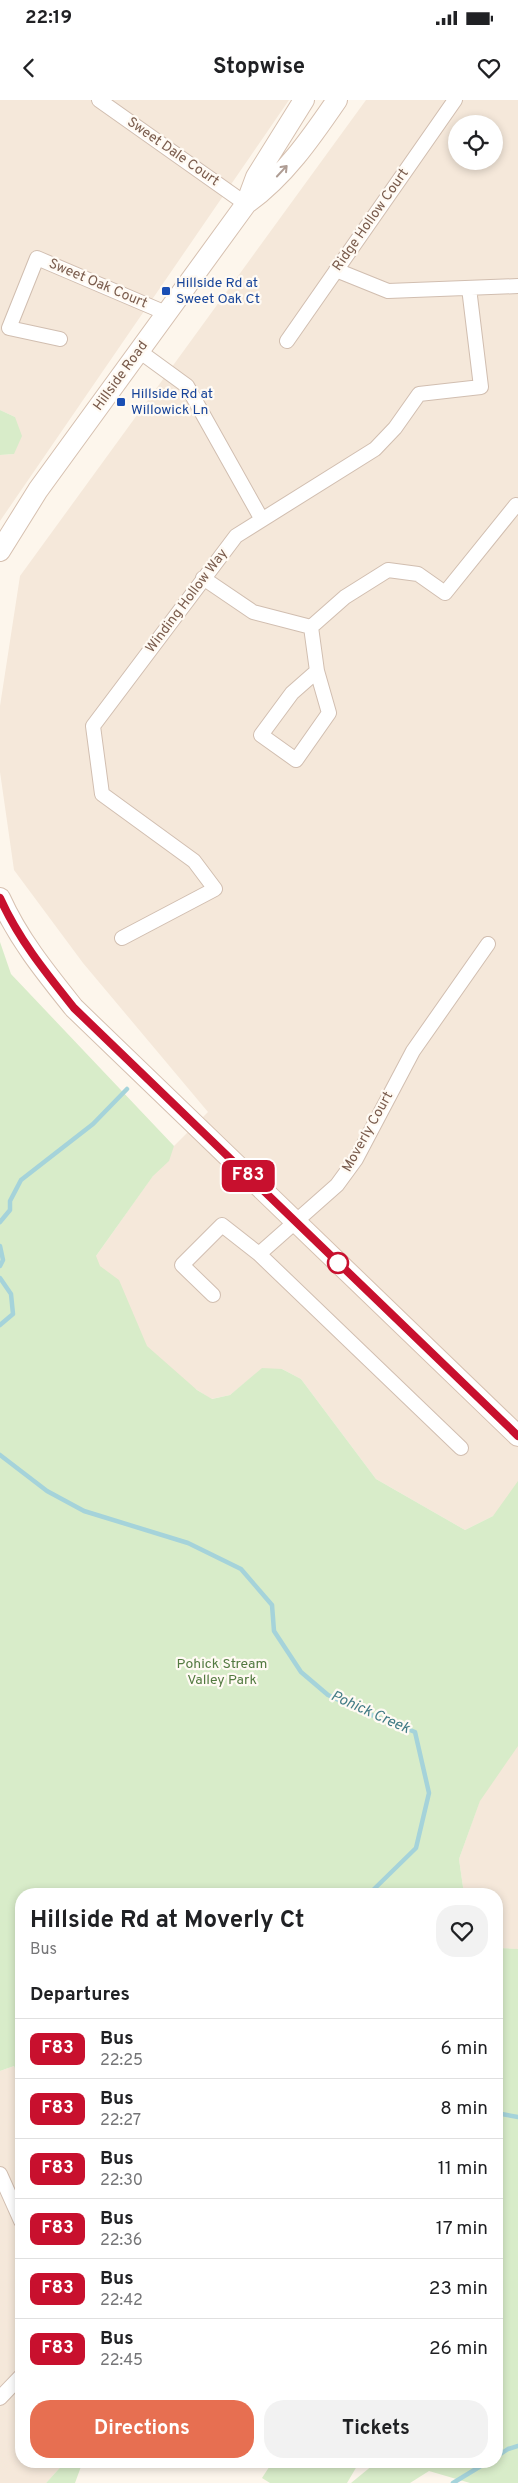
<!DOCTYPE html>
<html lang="en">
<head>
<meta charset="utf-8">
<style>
  body { margin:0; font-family:Overpass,sans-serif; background:#f2f2f2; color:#202124; height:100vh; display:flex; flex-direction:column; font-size:19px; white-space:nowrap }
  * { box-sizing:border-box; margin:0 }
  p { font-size:16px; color:#757577 }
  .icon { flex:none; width:28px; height:28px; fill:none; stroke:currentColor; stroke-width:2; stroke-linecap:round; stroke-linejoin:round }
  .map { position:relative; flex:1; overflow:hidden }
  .drawer { position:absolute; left:15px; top:1788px; width:488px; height:580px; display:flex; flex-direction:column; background:#fff; border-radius:20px; box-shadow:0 2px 8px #0003 }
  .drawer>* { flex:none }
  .badge { padding:0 10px; border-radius:8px; font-size:18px; line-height:32px }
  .tools { position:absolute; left:448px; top:15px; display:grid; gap:10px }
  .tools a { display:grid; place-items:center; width:55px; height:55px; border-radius:50%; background:#fff; box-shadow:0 2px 8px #0003; font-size:25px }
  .map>.badge { position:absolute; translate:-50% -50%; box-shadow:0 0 0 2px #fff }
  h2 { padding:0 15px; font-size:19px; line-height:45px }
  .round { display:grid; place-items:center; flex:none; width:52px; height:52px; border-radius:20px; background:#f2f2f2 }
  .head { display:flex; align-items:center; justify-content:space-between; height:85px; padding:0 15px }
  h1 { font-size:24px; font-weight:700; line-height:38px }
  .button { display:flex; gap:10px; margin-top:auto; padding:10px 15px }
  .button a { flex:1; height:58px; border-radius:20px; background:#e76f51; color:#fff; font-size:20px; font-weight:700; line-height:58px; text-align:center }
  .button a+a { background:#f2f2f2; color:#202124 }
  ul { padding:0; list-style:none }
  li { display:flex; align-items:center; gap:15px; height:60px; padding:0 15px; border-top:1px solid #e0e0e0 }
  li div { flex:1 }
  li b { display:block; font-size:19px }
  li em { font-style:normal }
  li .badge { min-width:55px; font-weight:700; text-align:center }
  .status { display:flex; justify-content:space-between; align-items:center; height:35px; padding:0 25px; background:#fff; direction:ltr }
  .status svg { height:14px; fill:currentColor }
  header { display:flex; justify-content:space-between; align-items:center; height:65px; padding:0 15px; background:#fff; font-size:22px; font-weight:700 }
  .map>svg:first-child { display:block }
  .residential { fill:#f5e8da; fill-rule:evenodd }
  .green { fill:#d8ecc9 }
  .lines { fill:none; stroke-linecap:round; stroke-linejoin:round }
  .stream { stroke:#a5d3da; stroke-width:4.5 }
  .street-casing { stroke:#d1beb0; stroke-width:16 }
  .secondary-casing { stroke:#d6c0b0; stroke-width:22 }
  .street { stroke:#fff; stroke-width:14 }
  .secondary { stroke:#fff; stroke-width:20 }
  .oneway { stroke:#af9d94 }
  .line-casing { stroke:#fff; stroke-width:11 }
  .line { stroke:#c8102e; stroke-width:8 }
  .transit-dot { fill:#1a4fb4; stroke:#fffaf3; stroke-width:2 }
  .stop-dot { fill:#fff; stroke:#c8102e; stroke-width:2.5 }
  .labels { text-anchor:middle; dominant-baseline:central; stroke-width:4.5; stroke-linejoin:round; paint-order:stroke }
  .street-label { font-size:14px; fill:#7a5c4d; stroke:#fffaf3 }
  .transit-label { font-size:14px; fill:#164399; stroke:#fffaf3; text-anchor:start }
  .park-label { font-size:14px; fill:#537a41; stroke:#fffaf3 }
  .water-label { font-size:15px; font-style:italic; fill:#437c86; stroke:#fffaf3 }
</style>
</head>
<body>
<div class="status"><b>22:19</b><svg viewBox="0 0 49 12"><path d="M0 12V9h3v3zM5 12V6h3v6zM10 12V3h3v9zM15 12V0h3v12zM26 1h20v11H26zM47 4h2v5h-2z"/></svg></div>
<header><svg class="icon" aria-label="back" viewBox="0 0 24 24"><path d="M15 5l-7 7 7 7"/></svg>Stopwise<svg class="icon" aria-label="heart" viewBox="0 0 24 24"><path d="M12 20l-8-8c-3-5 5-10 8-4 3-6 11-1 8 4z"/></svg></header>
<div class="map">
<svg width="518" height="2383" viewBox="0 0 518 2383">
  <rect width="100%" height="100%" fill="#fdf6ec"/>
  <path class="residential" d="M0,0H289L0,421V355L14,354L15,317L0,310Z
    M366,0H518V1398L501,1412L465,1430L376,1379L301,1279L282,1269H262L230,1295L211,1299L94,1222L96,1156L174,1046L208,1012L83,863L14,770L0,672V606L20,476ZM456,24H494V61H456Z
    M518,1624V1849H517L498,1848L496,1846V1794H464L459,1759L503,1636Z
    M14,1966L21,1987V2361H66L46,2383H0V1971Z"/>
  <path class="green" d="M0,310L15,317L22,336L14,354L0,355Z
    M0,842L11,874L174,1046L169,1061L153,1076L96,1156L100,1166L119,1180L147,1246L197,1290L212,1299L230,1295L262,1268L282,1269L301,1279L376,1379L465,1430L493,1416L518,1381V1646L480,1701L459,1759L464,1794H21V1987L14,1966L0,1971Z
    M496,1846L498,1848L518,1849V2383H470L429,2371L410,2383H351L373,2365L368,2361H496Z
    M66,2361H83L75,2383H46Z
    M273,2361H360L347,2383H270L262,2378Z"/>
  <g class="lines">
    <path class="stream" d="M0,1122L10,1110V1101L21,1080L93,1024L127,989
      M0,1146L3,1160L0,1166
      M0,1178L11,1194L13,1214L0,1225
      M0,1355L47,1391L84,1411L188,1443L241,1469L272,1505L274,1531L301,1572L328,1595L364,1612L415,1632L429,1693L416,1748L369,1794
      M496,2013L518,2017
      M496,2357L508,2349L518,2346
      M453,2383L489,2361"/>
    <defs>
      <path id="street" d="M99,0L246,104
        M336,170L388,191L518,186
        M60,239L9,228L37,158L166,213
        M287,241L455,0
        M139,251L187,286L261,418
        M203,478L253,512L311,527
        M311,527L317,571L292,593L261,635L296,660L329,613L317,571
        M311,527L345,497L388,470L418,474L445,493L516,405
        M122,838L215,789L194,761L102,694L93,626L236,436L375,349L395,328L419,294L481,287L469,188
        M259,1154L461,1348
        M213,1195L182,1165L222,1125L259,1154L337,1085L356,1059L413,951L488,844
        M0,2074L21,2121
        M0,2298L21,2276"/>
      <path id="secondary" d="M246,104C284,77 311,38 337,0
        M0,451L38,390L246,104L256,77L304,0
        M0,798C19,840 46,873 74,908L518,1336"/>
    </defs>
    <use href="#street" class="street-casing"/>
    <use href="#secondary" class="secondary-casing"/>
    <use href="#street" class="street"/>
    <use href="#secondary" class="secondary"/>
  </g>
  <defs><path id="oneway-shaft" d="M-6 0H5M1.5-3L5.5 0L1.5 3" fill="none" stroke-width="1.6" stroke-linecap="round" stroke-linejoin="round" transform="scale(1.25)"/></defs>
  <use class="oneway" href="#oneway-shaft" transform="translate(282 71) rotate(-47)"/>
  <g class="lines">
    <defs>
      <path id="line" d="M0,798C19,840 46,873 74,908L518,1336"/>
    </defs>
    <use href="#line" class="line-casing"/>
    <use href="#line" class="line"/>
  </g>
  <g class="transit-dot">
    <rect x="161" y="186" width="10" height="10" rx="2.5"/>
    <rect x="116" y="297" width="10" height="10" rx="2.5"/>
  </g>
  <circle class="stop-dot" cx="338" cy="1163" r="10"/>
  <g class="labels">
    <g class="street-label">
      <text transform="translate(173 52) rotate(35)">Sweet Dale Court</text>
      <text transform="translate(371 120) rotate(-55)">Ridge Hollow Court</text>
      <text transform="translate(98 184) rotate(23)">Sweet Oak Court</text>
      <text transform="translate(121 276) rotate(-54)">Hillside Road</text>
      <text transform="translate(187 501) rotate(-53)">Winding Hollow Way</text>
      <text transform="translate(368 1032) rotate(-61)">Moverly Court</text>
    </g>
    <g class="transit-label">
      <text x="176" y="183">Hillside Rd at<tspan x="176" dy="16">Sweet Oak Ct</tspan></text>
      <text x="131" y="294">Hillside Rd at<tspan x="131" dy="16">Willowick Ln</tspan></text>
    </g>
    <g class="park-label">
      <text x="222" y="1564">Pohick Stream<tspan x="222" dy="16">Valley Park</tspan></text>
    </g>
    <g class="water-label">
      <text transform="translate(370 1613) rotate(24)">Pohick Creek</text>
    </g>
  </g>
</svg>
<div class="tools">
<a><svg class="icon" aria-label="locate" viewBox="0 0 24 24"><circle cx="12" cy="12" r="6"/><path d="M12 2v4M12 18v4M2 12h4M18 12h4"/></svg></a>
</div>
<b class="badge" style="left:248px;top:1076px;background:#c8102e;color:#fff">F83</b>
<section class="drawer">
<div class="head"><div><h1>Hillside Rd at Moverly Ct</h1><p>Bus</p></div><a class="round"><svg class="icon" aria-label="heart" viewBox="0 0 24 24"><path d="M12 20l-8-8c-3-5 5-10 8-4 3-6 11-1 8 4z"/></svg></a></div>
<h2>Departures</h2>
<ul>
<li><span class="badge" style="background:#c8102e;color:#fff">F83</span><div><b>Bus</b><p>22:25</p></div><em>6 min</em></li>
<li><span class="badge" style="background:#c8102e;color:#fff">F83</span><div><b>Bus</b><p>22:27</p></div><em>8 min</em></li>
<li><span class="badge" style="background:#c8102e;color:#fff">F83</span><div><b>Bus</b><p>22:30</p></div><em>11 min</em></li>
<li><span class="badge" style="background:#c8102e;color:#fff">F83</span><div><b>Bus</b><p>22:36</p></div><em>17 min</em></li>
<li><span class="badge" style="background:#c8102e;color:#fff">F83</span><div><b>Bus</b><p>22:42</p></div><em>23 min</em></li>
<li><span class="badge" style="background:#c8102e;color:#fff">F83</span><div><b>Bus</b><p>22:45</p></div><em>26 min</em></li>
</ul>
<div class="button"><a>Directions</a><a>Tickets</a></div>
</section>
</div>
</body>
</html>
